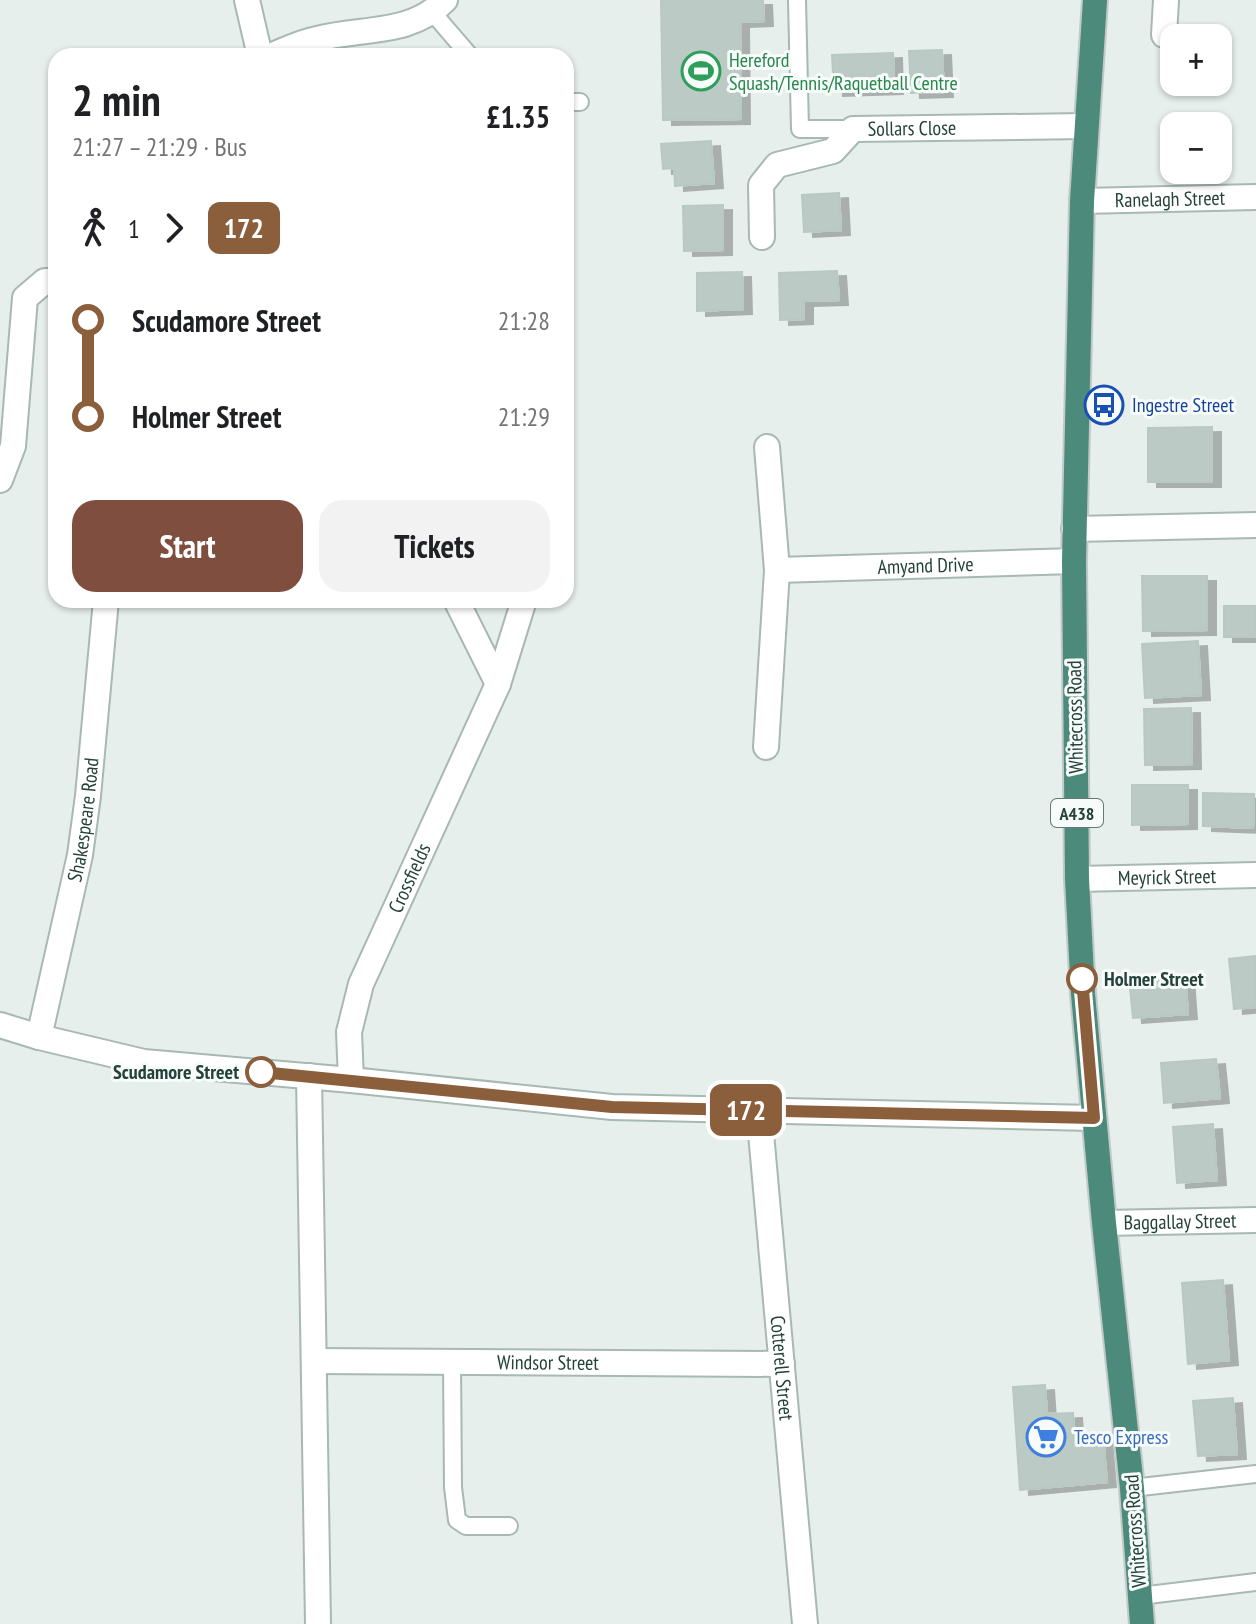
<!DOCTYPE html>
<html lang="en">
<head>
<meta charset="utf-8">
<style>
  body { margin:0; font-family:"PT Sans Narrow",sans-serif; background:#f2f2f2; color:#202124; height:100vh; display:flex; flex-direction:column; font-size:30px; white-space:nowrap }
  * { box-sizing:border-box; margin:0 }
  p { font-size:26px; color:#757577 }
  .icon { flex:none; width:44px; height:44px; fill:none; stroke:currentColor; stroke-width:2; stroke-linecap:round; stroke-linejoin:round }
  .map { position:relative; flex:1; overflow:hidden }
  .panel { position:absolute; left:48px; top:48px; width:526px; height:560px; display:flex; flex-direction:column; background:#fff; border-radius:24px; box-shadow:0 2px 6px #0004 }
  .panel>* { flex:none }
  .badge { padding:0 16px; border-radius:12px; font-size:28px; line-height:52px }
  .buttons { position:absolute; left:1160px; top:24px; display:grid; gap:16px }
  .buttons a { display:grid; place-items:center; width:72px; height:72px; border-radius:16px; background:#fff; box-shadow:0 2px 6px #0004; font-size:40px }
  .map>.badge { position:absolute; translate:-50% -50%; box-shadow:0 0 0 4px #fff }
  .legs { display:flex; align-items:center; gap:12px; height:88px; padding:0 24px; font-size:26px }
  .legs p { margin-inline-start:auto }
  .headline { display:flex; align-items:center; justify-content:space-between; height:136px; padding:0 24px }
  h1 { font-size:44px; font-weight:600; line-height:60px }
  .button { display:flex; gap:16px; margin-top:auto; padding:16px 24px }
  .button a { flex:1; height:92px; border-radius:24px; background:#7f4e3f; color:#fff; font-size:32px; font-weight:600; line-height:92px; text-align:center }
  .button a+a { background:#f2f2f2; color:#202124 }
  ul { padding:0 24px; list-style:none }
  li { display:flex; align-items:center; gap:28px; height:96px; font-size:30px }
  li i { display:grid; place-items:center; width:12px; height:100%; margin:0 10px; background:currentColor }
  li i::after { content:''; width:20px; height:20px; margin:-10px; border:6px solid; border-radius:50%; background:#fff }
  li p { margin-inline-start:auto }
  li:first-child i { background:linear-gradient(#0000 50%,currentColor 0) }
  li:last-child i { background:linear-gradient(currentColor 50%,#0000 0) }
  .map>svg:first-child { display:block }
  .building { fill:#bbcac4; stroke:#b8c9c2; stroke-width:2; filter:url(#shadow) }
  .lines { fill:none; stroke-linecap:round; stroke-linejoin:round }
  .service-casing { stroke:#a8b8b2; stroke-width:20 }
  .minor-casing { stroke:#a8b8b2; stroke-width:28 }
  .trunk-casing { stroke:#c2cac8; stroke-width:28 }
  .service { stroke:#fff; stroke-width:16 }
  .minor { stroke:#fff; stroke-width:24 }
  .trunk { stroke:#4c8a7c; stroke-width:24 }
  .line-1-casing { stroke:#fff; stroke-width:18 }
  .line-1 { stroke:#8b5e3c; stroke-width:12 }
  .stop-1-dot { fill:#fff; stroke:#8b5e3c; stroke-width:4 }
  .labels { text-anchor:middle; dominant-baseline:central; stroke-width:6; stroke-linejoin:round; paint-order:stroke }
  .shield { fill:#f7fbf9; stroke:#637a73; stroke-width:2 }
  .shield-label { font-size:18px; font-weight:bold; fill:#24423a }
  .leisure-label { font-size:20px; fill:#27864d; stroke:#f7fbf9; text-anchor:start }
  .street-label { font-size:20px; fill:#24423a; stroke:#f7fbf9 }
  .transit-label { font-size:20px; fill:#164399; stroke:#f7fbf9; text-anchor:start }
  .stop-label { font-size:20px; font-weight:bold; fill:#24423a; stroke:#f7fbf9; text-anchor:start }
  .shop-label { font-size:20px; fill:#366cbe; stroke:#f7fbf9; text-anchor:start }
</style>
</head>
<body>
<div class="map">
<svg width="1256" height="1624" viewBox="0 0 1256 1624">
  <defs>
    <filter id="shadow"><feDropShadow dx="9" dy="5" stdDeviation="0" flood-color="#0004"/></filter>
  </defs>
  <rect width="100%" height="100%" fill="#e6efeb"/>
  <path class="building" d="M661,0H763L764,21L740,22L741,119L663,120Z
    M942,50L944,92L911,93L909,51Z
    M893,53L894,89L834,91L832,55Z
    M711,141L714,183L675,186L674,168L663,169L661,144Z
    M839,193L841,230L804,232L802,195Z
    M723,205V250L684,251L683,206Z
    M837,271L839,300L804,301V319L780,320L779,273Z
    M742,272L743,309L697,311V273Z
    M1212,427V482H1148V428Z
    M1142,576H1207V630L1143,631Z
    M1224,606H1256V637H1224Z
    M1198,641L1201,695L1145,698L1142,644Z
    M1191,708L1192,764L1145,765L1144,709Z
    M1132,785H1188V824L1132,825Z
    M1203,793L1254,794L1253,828L1203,826Z
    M1256,956V1007L1234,1009L1229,959Z
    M1185,974L1188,1014L1133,1018L1129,978Z
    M1216,1059L1220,1098L1164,1103L1161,1063Z
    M1213,1124L1217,1180L1177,1183L1173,1127Z
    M1223,1280L1229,1360L1188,1364L1182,1283Z
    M1045,1385L1047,1414L1073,1413L1075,1438L1103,1436L1107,1482L1020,1490L1013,1387Z
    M1233,1398L1237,1454L1198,1456L1193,1401Z"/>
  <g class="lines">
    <defs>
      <path id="service" d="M797,0L800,129H853
        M433,13L470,56
        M566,102H580
        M452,1362L453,1487L457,1520L466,1526H509
        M1132,1488L1256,1474
        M1140,1596L1256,1582"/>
      <g id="minor">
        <path d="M247,0L260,56"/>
        <path d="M1164,35L1166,0"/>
        <path d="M270,56C285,50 301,42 317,39C361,27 411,36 445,0"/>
        <path id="s1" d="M1082,201L1256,197"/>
        <path id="s2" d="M762,237L761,185L777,165L833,151L853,129L1086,126"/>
        <path id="s3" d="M767,447L777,570L1074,561"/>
        <path d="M0,480L13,446L25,298L45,281H56"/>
        <path d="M1074,529L1256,525"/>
        <path d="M456,600L498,684"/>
        <path d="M766,747L777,570"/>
        <path id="s4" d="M1077,879L1256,875"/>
        <path d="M0,1025L39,1037L144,1062L351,1080L612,1107L1094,1118"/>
        <path id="s5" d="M39,1037L80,855L88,796L106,600"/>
        <path d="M309,1076L318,1624"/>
        <path id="s6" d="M351,1080L349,1032L361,984L498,684L524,600"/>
        <path id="s7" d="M759,1111L805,1624"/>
        <path id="s8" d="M1104,1223L1256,1220"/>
        <path id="s9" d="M314,1361L782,1364"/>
      </g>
      <path id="trunk" d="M1095,0L1082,201L1074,561L1077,879L1083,994L1104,1223L1132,1488L1142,1624"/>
    </defs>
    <use href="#service" class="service-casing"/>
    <use href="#minor" class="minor-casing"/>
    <use href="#trunk" class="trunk-casing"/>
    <use href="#service" class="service"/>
    <use href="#minor" class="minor"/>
    <use href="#trunk" class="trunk"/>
  </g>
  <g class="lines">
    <defs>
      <path id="line-1" d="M261,1072L612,1107L1094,1118L1082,979"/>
    </defs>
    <use href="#line-1" class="line-1-casing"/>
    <use href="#line-1" class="line-1"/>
  </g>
  <defs>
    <symbol id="stadium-ring" viewBox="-11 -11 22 22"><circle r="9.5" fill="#f7fbf9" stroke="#2e9e5b" stroke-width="1.5"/><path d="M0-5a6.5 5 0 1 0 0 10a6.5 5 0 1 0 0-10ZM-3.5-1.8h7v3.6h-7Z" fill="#2e9e5b"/></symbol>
    <symbol id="bus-ring" viewBox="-11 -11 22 22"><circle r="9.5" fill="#f7fbf9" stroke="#1a4fb4" stroke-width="1.5"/><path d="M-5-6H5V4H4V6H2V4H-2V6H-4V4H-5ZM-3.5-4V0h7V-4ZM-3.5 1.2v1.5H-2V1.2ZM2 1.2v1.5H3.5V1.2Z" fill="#1a4fb4"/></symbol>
    <symbol id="supermarket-ring" viewBox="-11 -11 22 22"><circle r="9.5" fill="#f7fbf9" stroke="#3f7fe0" stroke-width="1.5"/><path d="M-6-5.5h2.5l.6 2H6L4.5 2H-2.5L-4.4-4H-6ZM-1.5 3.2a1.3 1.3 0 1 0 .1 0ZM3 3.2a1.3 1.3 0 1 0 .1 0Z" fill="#3f7fe0"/></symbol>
  </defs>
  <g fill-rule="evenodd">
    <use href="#stadium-ring" x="679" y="49" width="44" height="44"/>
    <use href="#bus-ring" x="1082" y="383" width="44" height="44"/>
    <use href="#supermarket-ring" x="1024" y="1415" width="44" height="44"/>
  </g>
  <g class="stop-1-dot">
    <circle cx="1082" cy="979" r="14"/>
    <circle cx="261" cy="1072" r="14"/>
  </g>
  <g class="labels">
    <rect class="shield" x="1051" y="799" width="52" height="28" rx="6"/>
    <g class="shield-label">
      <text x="1077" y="813">A438</text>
    </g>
    <g class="leisure-label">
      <text x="729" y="60">Hereford<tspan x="729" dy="23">Squash/Tennis/Raquetball Centre</tspan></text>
    </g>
    <g class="street-label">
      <text stroke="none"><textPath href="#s2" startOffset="224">Sollars Close</textPath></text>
      <text stroke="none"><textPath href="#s1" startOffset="88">Ranelagh Street</textPath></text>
      <text stroke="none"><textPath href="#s3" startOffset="272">Amyand Drive</textPath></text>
      <text transform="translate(1075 717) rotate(-91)">Whitecross Road</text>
      <text stroke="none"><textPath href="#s5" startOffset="222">Shakespeare Road</textPath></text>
      <text stroke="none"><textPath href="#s4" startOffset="90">Meyrick Street</textPath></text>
      <text stroke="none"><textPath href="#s6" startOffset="214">Crossfields</textPath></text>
      <text stroke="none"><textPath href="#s8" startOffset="76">Baggallay Street</textPath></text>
      <text stroke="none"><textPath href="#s9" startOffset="234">Windsor Street</textPath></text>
      <text stroke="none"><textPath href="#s7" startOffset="258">Cotterell Street</textPath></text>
      <text transform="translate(1135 1531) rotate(-94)">Whitecross Road</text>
    </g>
    <g class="transit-label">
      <text x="1132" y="405">Ingestre Street</text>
    </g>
    <g class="stop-label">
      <text x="1104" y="979">Holmer Street</text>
      <text x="239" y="1072" text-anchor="end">Scudamore Street</text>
    </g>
    <g class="shop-label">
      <text x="1074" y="1437">Tesco Express</text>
    </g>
  </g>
</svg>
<div class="buttons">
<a>+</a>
<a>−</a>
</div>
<b class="badge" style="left:746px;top:1110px;background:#8b5e3c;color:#fff">172</b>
<section class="panel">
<div class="headline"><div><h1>2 min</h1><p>21:27 – 21:29 · Bus</p></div><b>£1.35</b></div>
<div class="legs"><svg class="icon" aria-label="walk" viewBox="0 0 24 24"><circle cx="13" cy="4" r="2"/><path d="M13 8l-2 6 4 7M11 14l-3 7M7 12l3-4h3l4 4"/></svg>1<svg class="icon" aria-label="forward" viewBox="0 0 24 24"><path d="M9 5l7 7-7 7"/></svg><b class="badge" style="background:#8b5e3c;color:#fff">172</b></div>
<ul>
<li><i style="color:#8b5e3c"></i><b>Scudamore Street</b><p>21:28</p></li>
<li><i style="color:#8b5e3c"></i><b>Holmer Street</b><p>21:29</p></li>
</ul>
<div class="button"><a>Start</a><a>Tickets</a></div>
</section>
</div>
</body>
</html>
